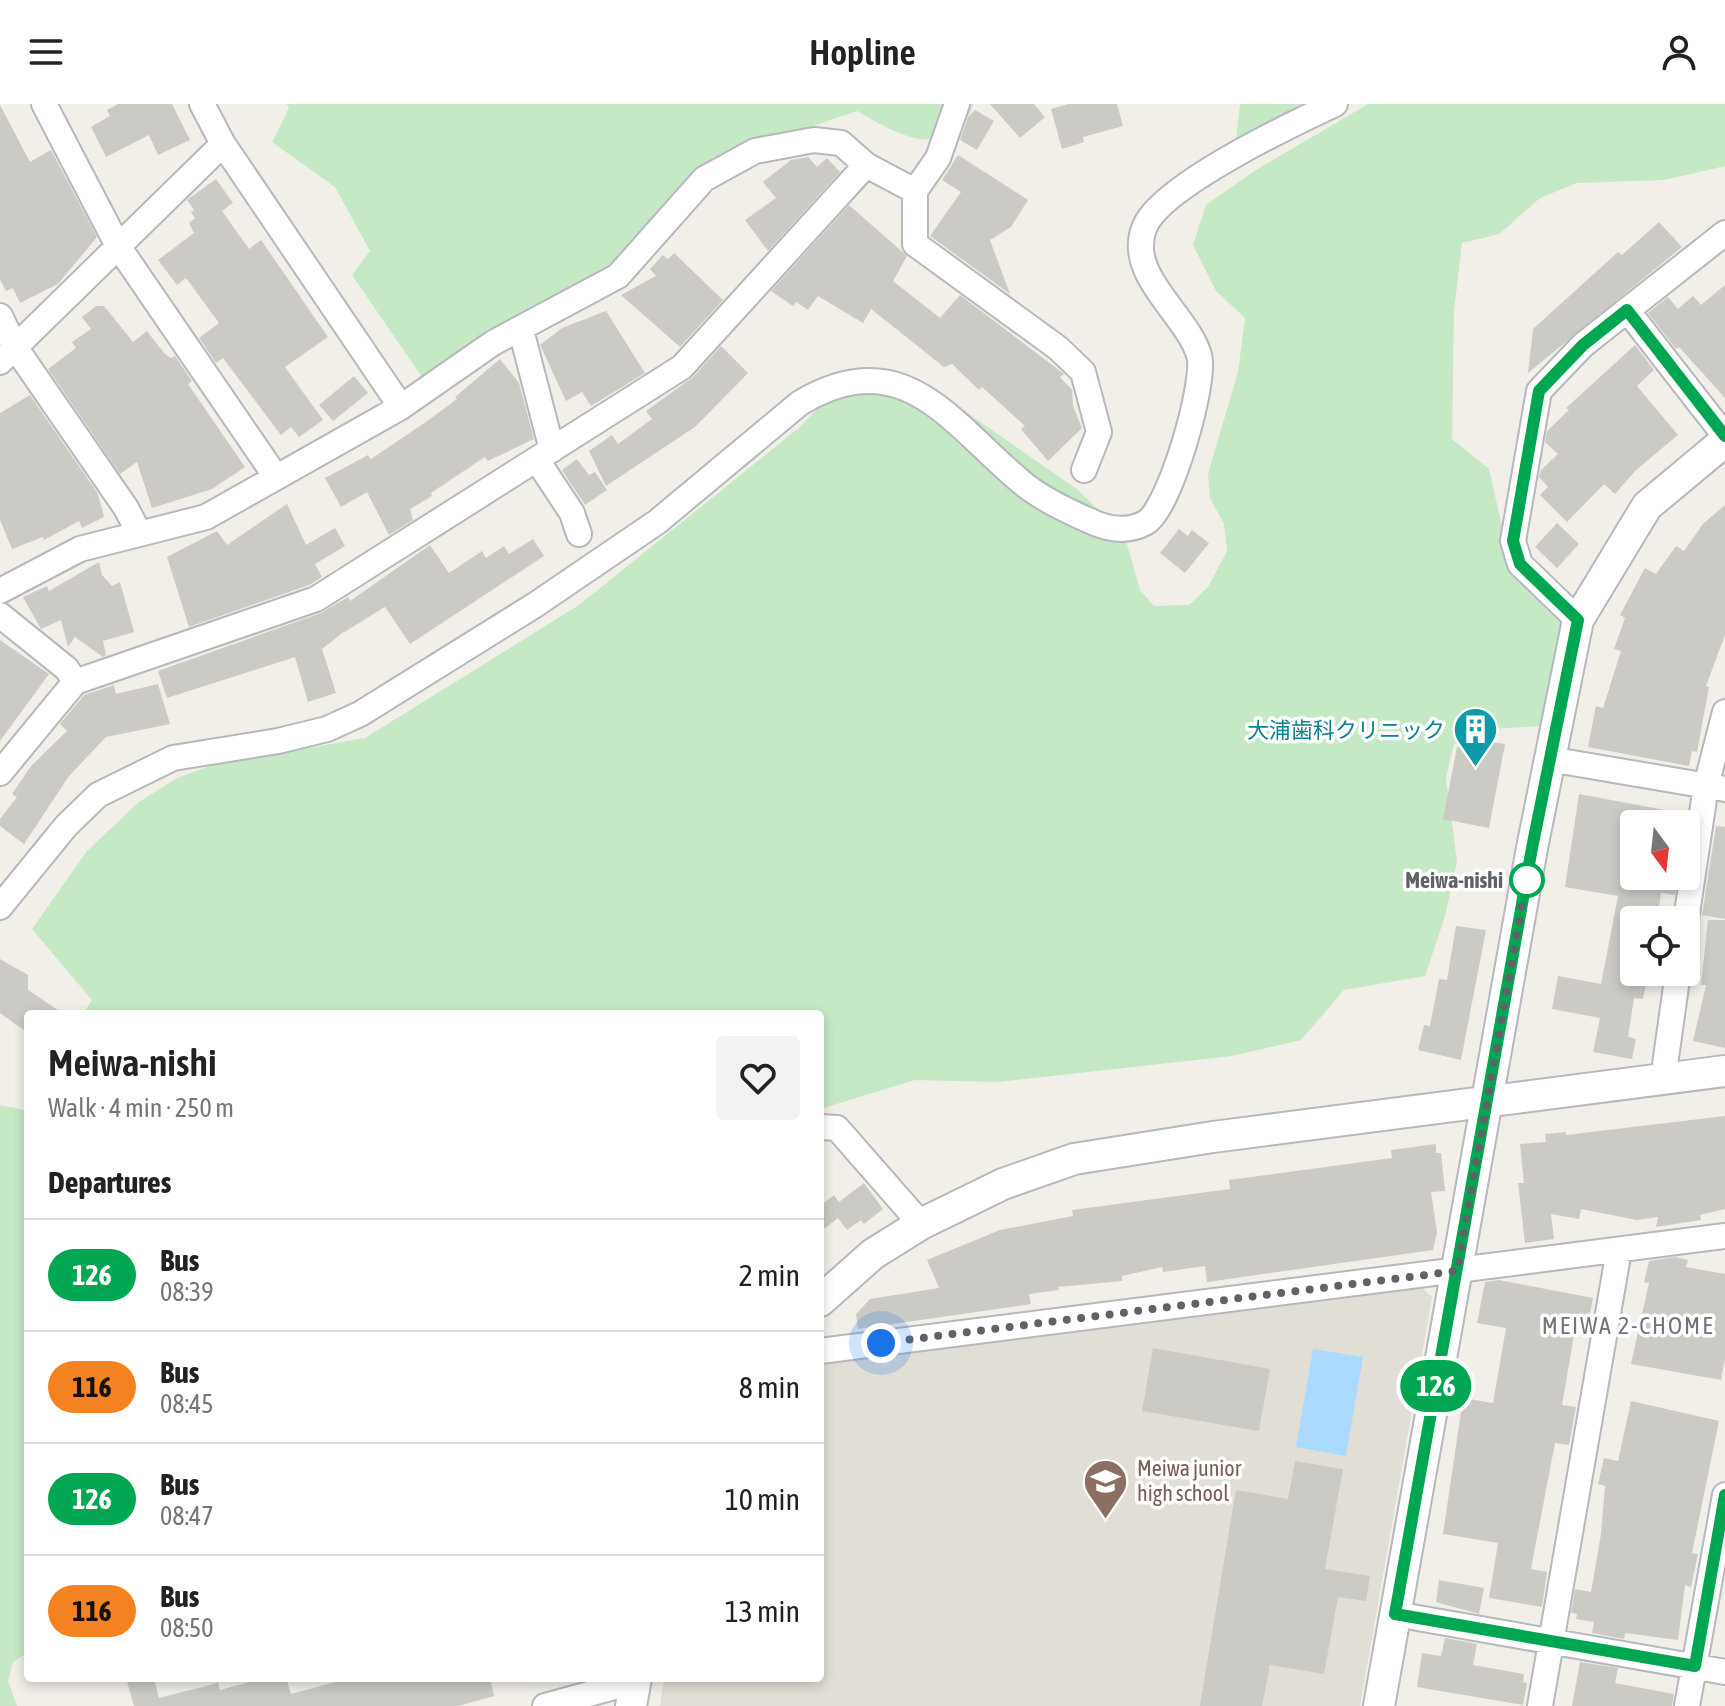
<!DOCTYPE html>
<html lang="en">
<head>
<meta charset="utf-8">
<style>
  body { margin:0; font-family:"Asap Condensed","Noto Sans JP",sans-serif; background:#f2f2f2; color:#222; height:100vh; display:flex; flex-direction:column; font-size:30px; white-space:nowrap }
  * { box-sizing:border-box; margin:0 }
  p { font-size:26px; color:#767676 }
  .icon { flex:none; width:44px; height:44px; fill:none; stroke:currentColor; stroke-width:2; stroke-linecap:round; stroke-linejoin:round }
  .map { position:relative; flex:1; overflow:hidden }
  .drawer { position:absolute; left:24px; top:906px; width:800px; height:672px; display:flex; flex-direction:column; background:#fff; border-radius:8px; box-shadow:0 4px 12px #0003 }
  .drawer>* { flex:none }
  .badge { padding:0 16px; border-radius:26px; font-size:28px; line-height:52px }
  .needle { width:52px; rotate:165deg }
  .tools { position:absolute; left:1620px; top:706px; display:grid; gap:16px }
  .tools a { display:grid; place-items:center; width:80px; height:80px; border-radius:8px; background:#fff; box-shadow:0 4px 12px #0003; font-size:40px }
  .you { position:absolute; width:40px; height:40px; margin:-20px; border:6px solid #fff; border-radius:50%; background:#1a73e8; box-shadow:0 0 0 12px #1a73e833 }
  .map>.badge { position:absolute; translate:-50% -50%; box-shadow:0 0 0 4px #fff }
  h2 { padding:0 24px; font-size:30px; line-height:72px }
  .round { display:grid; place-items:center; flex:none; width:84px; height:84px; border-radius:8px; background:#f2f2f2 }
  .overview { display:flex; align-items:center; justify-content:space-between; height:136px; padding:0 24px }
  h1 { font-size:38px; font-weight:600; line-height:60px }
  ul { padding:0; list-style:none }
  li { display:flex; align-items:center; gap:24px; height:112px; padding:0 24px; border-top:2px solid #e0e0e0 }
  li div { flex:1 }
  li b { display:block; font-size:30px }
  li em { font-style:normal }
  li .badge { min-width:88px; font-weight:700; text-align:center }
  header { display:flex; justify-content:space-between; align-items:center; height:104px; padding:0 24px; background:#fff; font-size:36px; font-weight:600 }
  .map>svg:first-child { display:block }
  .education { fill:#e1ded6 }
  .green { fill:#c5e8c5 }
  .water { fill:#aadaff }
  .building { fill:#cccac5 }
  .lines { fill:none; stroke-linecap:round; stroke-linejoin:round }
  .minor-casing { stroke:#b5b8bc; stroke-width:28 }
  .tertiary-casing { stroke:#b5b8bc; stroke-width:34 }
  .minor { stroke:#fff; stroke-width:24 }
  .tertiary { stroke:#fff; stroke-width:30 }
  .line-casing { stroke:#fff; stroke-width:18 }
  .line { stroke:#00a651; stroke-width:12 }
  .walk { stroke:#5f6368; stroke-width:8; stroke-dasharray:0 14.4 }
  .stop-dot { fill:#fff; stroke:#00a651; stroke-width:4 }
  .labels { text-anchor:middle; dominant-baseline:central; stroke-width:7; stroke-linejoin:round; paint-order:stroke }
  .culture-label { font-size:22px; fill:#0d838f; stroke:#fff; text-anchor:end }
  .stop-label { font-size:22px; font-weight:bold; fill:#5f6368; stroke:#fff; text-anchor:end }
  .education-label { font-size:22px; fill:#785e54; stroke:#fff; text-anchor:start }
  .neighbourhood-label { font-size:24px; letter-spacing:2px; fill:#70757a; stroke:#fff }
</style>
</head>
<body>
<header><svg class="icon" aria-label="menu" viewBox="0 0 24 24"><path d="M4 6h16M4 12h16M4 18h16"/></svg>Hopline<svg class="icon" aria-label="person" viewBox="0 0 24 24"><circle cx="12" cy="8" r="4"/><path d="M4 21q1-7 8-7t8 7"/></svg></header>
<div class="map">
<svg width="1725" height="1602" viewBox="0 0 1725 1602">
  <rect width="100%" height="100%" fill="#f1efe8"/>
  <path class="education" d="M1420,1182L1432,1193L1360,1602H660L664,1574H820V1258Z"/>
  <path class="green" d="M287,0H973C972,9 966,14 961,21C933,54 885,23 857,7L755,42L614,165L424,276L352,171L370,147L335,83L272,38L289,4Z
    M1240,0H1303L1236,37Z
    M1368,0H1725V62L1664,76L1577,79L1540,94L1499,130L1462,139L1454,207L1452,335L1489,365L1513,471L1562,520L1543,622L1489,625L1454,640L1446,674L1457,758L1445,812L1425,872L1344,886L1301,936L1232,952L997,978L915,976L820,1005V910H83L92,896L32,825L87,747L139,698L177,674L213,661L365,634L579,501L800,323L832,289L865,273L897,267L917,274L1078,386L1124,430L1140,486L1154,502L1189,501L1208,483L1227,447L1224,420L1210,394L1208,370L1238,268L1245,214L1216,187L1193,141L1206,101L1256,66Z
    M28,1000V1548L13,1558L8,1577L17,1602H0V1001L24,1006Z"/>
  <path class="water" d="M1313,1245L1363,1253L1346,1352L1296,1343Z"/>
  <path class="building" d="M118,0H172L190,36L158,51L149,31L106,53L91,23L110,12L107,6Z
    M990,0H1034L1045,13L1020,34Z
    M1069,0H1117L1123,22L1083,33L1084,38L1062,45L1051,5Z
    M0,1L30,58L51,46L97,133L58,180L20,199L13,184L6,187L0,175Z
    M975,6L994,17L977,46L960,36L968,13Z
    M958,51L1028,96L1011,123L990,136L1010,190L930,132L961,88L942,76Z
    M808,53L817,63L827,54L840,68L768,147L745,116L776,94L763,78L791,56Z
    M216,75L233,99L222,107L249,145L261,136L328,233L285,263L323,316L299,333L291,323L281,331L223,254L216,259L199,234L219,219L186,174L177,181L158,156L194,129L189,119L195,114L191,108L194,106L187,96Z
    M849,101L907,152L893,177L940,214L960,191L1064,270L1060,273L1072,286L1073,302L1082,324L1048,357L1021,325L1025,322L982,283L979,286L952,260L944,263L871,205L863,219L818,192L808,206L796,198L793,202L771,187Z
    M1659,118L1682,143L1528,269L1533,225L1618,148L1622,151Z
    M674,149L723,196L680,243L621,191L656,172L650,165L663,151L668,155Z
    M1725,181V294L1679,243L1676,245L1648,209L1668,193L1678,205L1693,192L1701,201Z
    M96,202H104L133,238L147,227L164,249L171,254L175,252L192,277L188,280L245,363L212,385L152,404L137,358L120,370L48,265L76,244L72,238L91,225L82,213Z
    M606,207L645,269L591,302L582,288L566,297L540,241L562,224Z
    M1635,241L1654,266L1637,282L1678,331L1636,366L1615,390L1604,380L1567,418L1540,391L1548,383L1539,373L1541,366L1558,350L1545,338L1547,327L1569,306L1566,304Z
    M721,242L748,269L695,323L606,382L589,347L612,331L618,340L652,315L646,307L693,273Z
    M500,255L519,279L534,335L488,357L485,353L431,389L432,392L410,405L413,416L389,431L367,388L341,403L325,374L368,351L371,355L423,320L457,295L455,293Z
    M354,272L368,289L333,317L319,301Z
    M30,291L98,390L104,413L82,424L79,417L44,436L43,433L12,445L0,416V309Z
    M577,355L589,371L595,368L607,386L585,401L562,366Z
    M287,400L306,441L335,424L345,442L315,460L322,473L309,481L189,523L167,453L217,427L227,441Z
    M1725,401V531L1706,582L1709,583L1697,648L1692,647L1689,662L1588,643L1596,602L1603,604L1621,547L1614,545L1625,514L1620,511L1645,464L1656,470L1676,442L1684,447L1703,420Z
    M1557,419L1579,440L1557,464L1535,443Z
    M1179,425L1188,432L1192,426L1209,439L1185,469L1160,449Z
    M533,435L544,452L410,540L385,503L341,530L322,545L336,589L308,598L295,553L167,594L158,567L321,509L348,493L350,497L430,441L449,469L482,447L486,454L504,442L509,450Z
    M99,458L102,471L112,482L120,478L134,528L103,537L106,551L103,553L75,533L68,543L61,516L41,525L23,493L47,482L49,487Z
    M0,536L49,570L0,637Z
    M158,580L170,620L106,633L69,672L24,740L0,722V715L17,693L12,690L31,662L67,627L60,620L84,591L114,581L116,590Z
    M1481,636L1505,640L1489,724L1443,715L1457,643L1479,647Z
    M1579,690L1675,708L1674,720H1634V772H1677L1675,791L1661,789L1657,816H1634V872L1647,874L1643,895L1634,894L1628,933L1636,935L1632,955L1593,948L1600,914L1552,905L1558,872L1601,880L1618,792L1565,783Z
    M1716,722L1725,723V815L1702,811Z
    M1708,816H1725V944L1693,937L1706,881H1701Z
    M1456,822L1486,826L1461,956L1418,946L1424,921L1430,922L1439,875L1447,876Z
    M0,855L28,871V886L64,910H28V929L0,909Z
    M1725,1012V1105L1700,1111L1701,1116L1656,1123L1658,1113L1637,1116L1581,1105L1579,1115L1551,1110L1554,1135L1525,1139L1518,1079H1524L1520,1040L1546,1038L1545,1030L1566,1028V1031Z
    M1436,1040V1049H1441L1445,1087L1431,1088L1437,1128L1433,1146L1207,1178L1205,1162L1163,1168L1162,1163L1122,1172V1177L1058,1183L1059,1186L1029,1190L1031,1200L858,1225L856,1210L870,1195L939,1184L927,1156L1000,1126L1073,1112L1072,1106L1230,1085L1229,1076L1392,1054L1391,1046Z
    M864,1079L883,1105L864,1120L861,1116L847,1126L838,1114L820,1128V1102L834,1091L839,1098Z
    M1676,1153L1688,1156L1686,1163L1725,1170V1254L1721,1276L1631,1260L1649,1179L1644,1178L1649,1157Z
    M1499,1176L1593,1194L1588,1222L1576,1220L1562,1301L1576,1303L1569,1341L1555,1339L1531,1465L1547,1468L1542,1503L1489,1494L1498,1439L1443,1430L1463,1294L1493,1299L1506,1224L1477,1219L1485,1178Z
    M1153,1244L1270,1265L1259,1327L1142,1307Z
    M1631,1297L1719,1317L1692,1449L1698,1450L1691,1483L1685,1481L1678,1536L1625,1529L1624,1535L1592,1529L1594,1518L1576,1515L1577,1510L1571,1509L1575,1485L1591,1488L1601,1430L1605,1382L1598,1380L1604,1354L1618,1357Z
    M1295,1357L1343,1365L1325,1465L1370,1472L1366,1497L1338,1493L1324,1570L1270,1561L1262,1602H1200L1236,1386L1288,1395Z
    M1439,1476L1484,1484L1479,1510L1436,1498Z
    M1445,1534L1477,1540L1473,1561L1524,1570L1523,1578L1527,1579L1523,1601L1417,1583L1422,1549L1441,1552Z
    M1580,1558L1618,1564L1615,1579L1674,1590L1672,1602H1572Z
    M126,1574H154L159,1594L218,1579L220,1586L264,1574H286L291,1590L350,1574H490L494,1592L458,1602H134Z"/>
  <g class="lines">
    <defs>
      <path id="minor" d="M44,0L118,142L276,373
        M202,0L223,40L401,303
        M915,87L938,54L957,0
        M1627,206L1725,332
        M0,212L15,243L126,404L139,429
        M521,226L552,346
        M0,258L223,40
        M537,356L572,409L579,430
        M0,487L80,445L206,413L401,303L493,239L618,172L704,75L755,47L814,36L841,39L866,61L915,87V140L1058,244L1083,268L1099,328L1084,366
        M0,511L67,565L75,578
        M1578,516L1520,460L1513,437L1539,287L1583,241L1725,129
        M1549,655L1725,685
        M0,669L75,578L316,495L682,263L866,61
        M0,803L66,722L98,691L173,654L278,637L327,625L360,610L535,501L657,418L800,299C906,236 952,322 1025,381C1044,396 1065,406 1088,416C1106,425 1126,429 1145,419C1169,407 1207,277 1199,251C1187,210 1124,170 1145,122C1162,82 1292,20 1335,0
        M1686,816L1706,682L1725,608
        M1663,975L1678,868
        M820,1023L837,1024L921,1120
        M820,1247L1725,1132
        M1395,1510L1725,1568
        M545,1602L636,1577
        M1540,1602L1619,1146
        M1687,1602L1725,1391"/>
      <path id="tertiary" d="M820,1197L873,1150L921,1120L1003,1080L1074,1055L1213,1033L1725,967
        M631,1602L636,1574
        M1379,1602L1532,744L1578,516L1647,402L1725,337"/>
    </defs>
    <use href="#minor" class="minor-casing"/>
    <use href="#tertiary" class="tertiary-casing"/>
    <use href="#minor" class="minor"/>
    <use href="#tertiary" class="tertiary"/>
  </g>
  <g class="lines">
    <defs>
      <path id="line" d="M1725,332L1627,206L1583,241L1539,287L1513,437L1520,460L1578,516L1532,744L1395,1510L1695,1562L1725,1391"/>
    </defs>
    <use href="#line" class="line-casing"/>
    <use href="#line" class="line"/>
    <path class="walk" d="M881,1239L1457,1167L1527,773V776"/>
  </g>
  <defs>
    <symbol id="building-pin" viewBox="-11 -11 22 30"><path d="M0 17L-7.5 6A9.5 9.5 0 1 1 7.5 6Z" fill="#0f9aa8" stroke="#fff"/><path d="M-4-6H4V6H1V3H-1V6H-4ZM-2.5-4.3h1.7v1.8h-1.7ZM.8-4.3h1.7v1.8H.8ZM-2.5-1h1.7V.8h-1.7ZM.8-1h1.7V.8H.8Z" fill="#fff"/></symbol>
    <symbol id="school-pin" viewBox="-11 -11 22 30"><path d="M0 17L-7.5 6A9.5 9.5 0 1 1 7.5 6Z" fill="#8d6e63" stroke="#fff"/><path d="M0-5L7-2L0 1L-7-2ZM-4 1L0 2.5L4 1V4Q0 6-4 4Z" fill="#fff"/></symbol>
  </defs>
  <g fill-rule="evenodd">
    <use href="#building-pin" x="1450" y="600" width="51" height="69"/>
    <use href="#school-pin" x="1080" y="1352" width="51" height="69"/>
  </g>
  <circle class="stop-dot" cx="1527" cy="776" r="16"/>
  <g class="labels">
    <g class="culture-label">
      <text x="1445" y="626">大浦歯科クリニック</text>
    </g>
    <g class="stop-label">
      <text x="1503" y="776">Meiwa-nishi</text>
    </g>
    <g class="education-label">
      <text x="1137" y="1364">Meiwa junior<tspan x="1137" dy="25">high school</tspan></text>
    </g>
    <g class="neighbourhood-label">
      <text x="1628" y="1221">MEIWA 2-CHOME</text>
    </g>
  </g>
</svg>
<div class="tools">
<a><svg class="needle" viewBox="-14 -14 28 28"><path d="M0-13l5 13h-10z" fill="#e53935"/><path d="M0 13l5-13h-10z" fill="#767676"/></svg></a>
<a><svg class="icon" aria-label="locate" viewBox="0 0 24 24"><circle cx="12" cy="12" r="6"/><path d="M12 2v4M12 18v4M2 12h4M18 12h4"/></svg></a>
</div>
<div class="you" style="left:881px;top:1239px"></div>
<b class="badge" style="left:1436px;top:1282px;background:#00a651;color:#fff">126</b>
<section class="drawer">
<div class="overview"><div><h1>Meiwa-nishi</h1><p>Walk · 4 min · 250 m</p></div><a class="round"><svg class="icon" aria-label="heart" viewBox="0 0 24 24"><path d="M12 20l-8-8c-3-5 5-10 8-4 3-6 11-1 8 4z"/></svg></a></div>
<h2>Departures</h2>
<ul>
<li><span class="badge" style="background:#00a651;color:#fff">126</span><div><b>Bus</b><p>08:39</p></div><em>2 min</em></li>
<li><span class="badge" style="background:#f58220;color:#111">116</span><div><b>Bus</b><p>08:45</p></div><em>8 min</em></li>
<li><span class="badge" style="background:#00a651;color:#fff">126</span><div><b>Bus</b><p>08:47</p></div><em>10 min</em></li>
<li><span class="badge" style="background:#f58220;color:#111">116</span><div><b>Bus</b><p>08:50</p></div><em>13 min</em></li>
</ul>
</section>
</div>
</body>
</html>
